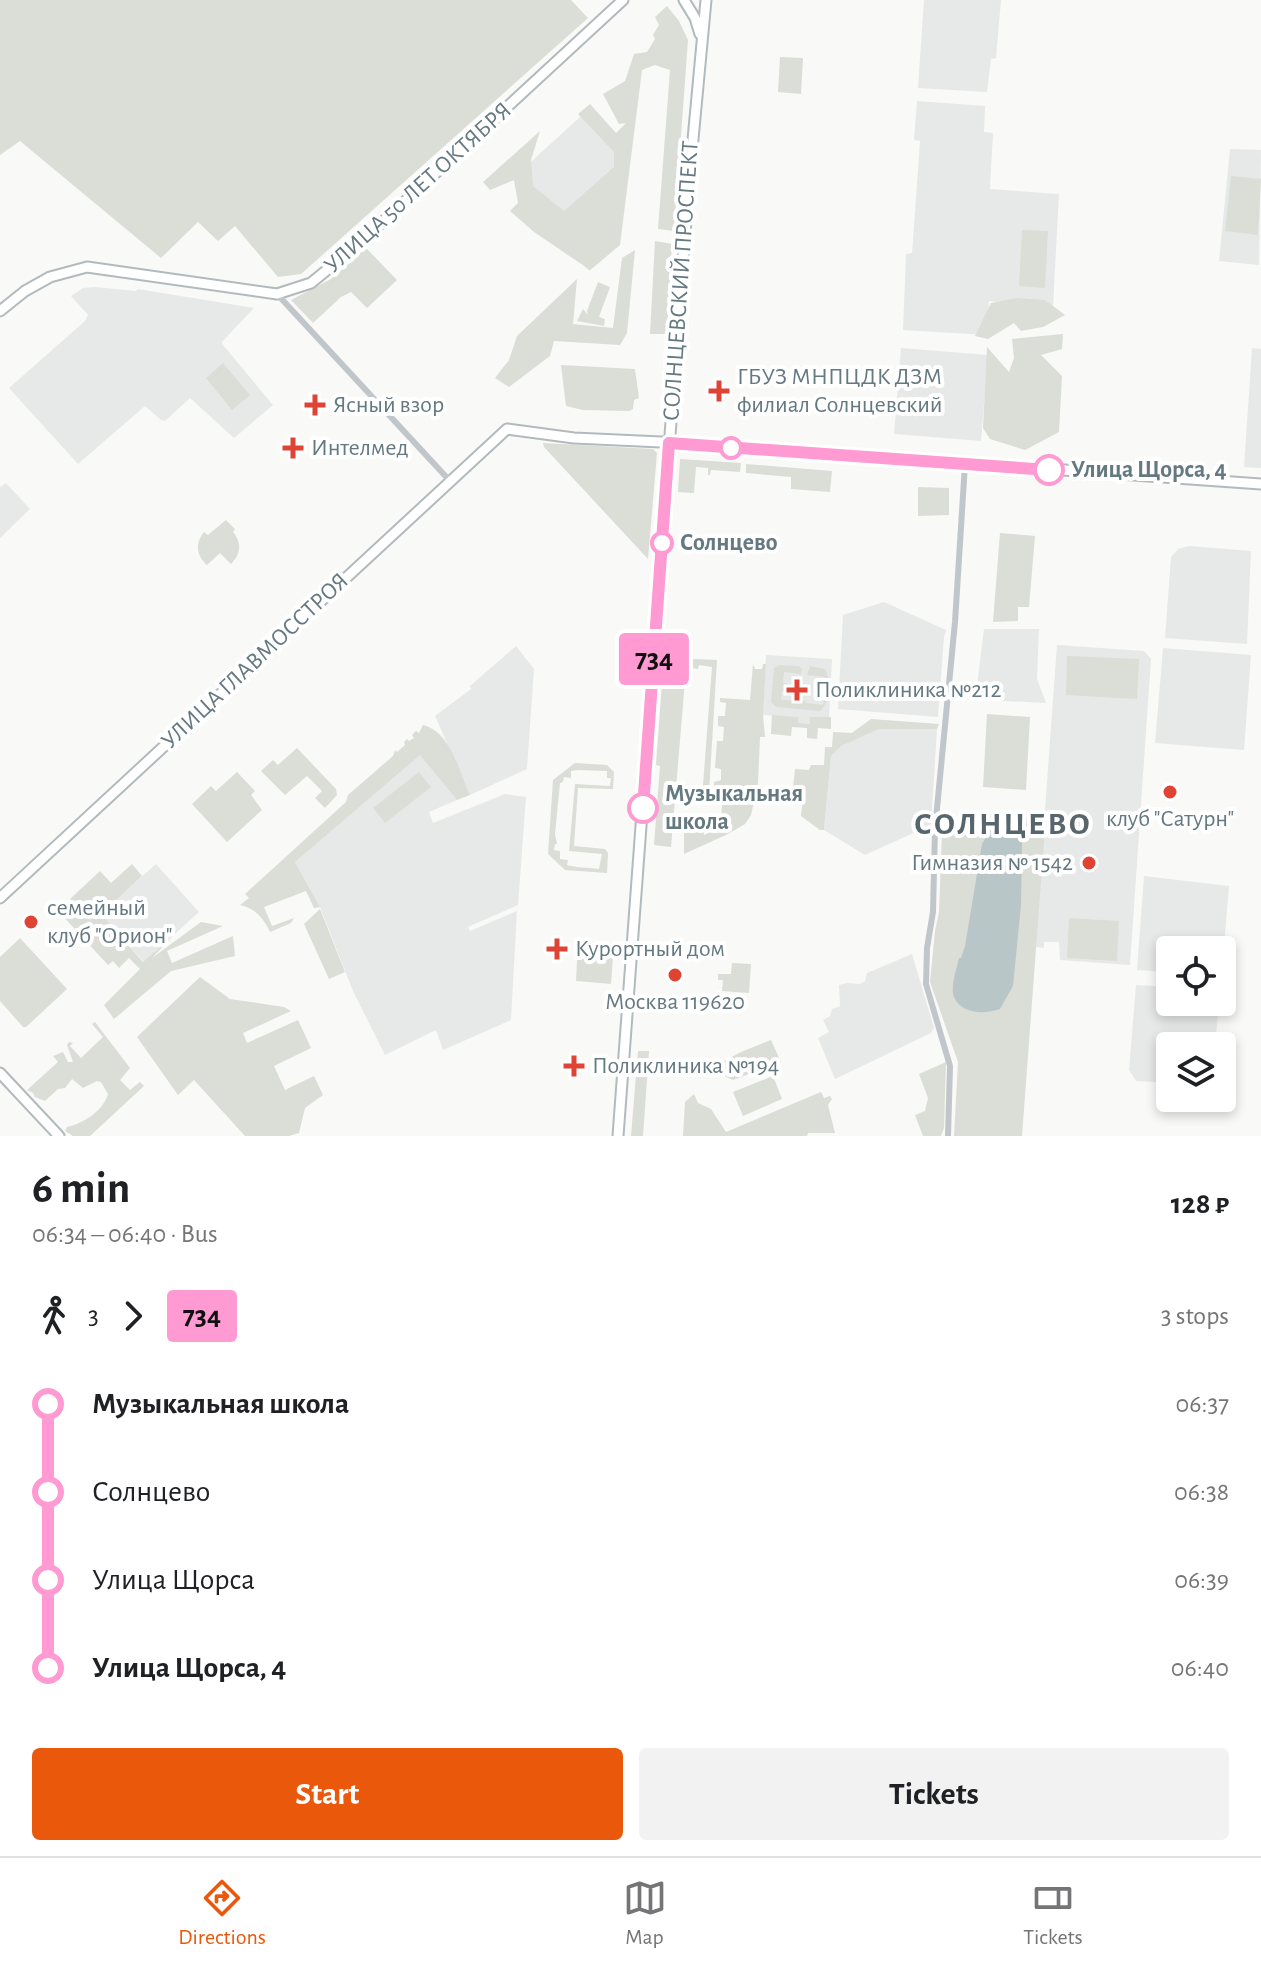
<!DOCTYPE html>
<html lang="en">
<head>
<meta charset="utf-8">
<style>
  body { margin:0; font-family:"Alegreya Sans",sans-serif; background:#f2f2f2; color:#202124; height:100vh; display:flex; flex-direction:column; font-size:30px; white-space:nowrap }
  * { box-sizing:border-box; margin:0 }
  p { font-size:26px; color:#757577 }
  .icon { flex:none; width:44px; height:44px; fill:none; stroke:currentColor; stroke-width:2; stroke-linecap:round; stroke-linejoin:round }
  .map { position:relative; height:1136px; overflow:hidden }
  .sheet { display:flex; flex-direction:column; background:#fff; flex:1 }
  .sheet>* { flex:none }
  .badge { padding:0 16px; border-radius:6px; font-size:28px; line-height:52px }
  .buttons { position:absolute; left:1156px; top:936px; display:grid; gap:16px }
  .buttons a { display:grid; place-items:center; width:80px; height:80px; border-radius:8px; background:#fff; box-shadow:0 4px 12px #0003; font-size:40px }
  .map>.badge { position:absolute; translate:-50% -50%; box-shadow:0 0 0 4px #fff }
  .legs { display:flex; align-items:center; gap:12px; height:88px; padding:0 32px; font-size:26px }
  .legs p { margin-inline-start:auto }
  .summary { display:flex; align-items:center; justify-content:space-between; height:136px; padding:0 32px }
  h1 { font-size:44px; font-weight:700; line-height:60px }
  .primary-button { display:flex; gap:16px; margin-top:auto; padding:16px 32px }
  .primary-button a { flex:1; height:92px; border-radius:8px; background:#ea580c; color:#fff; font-size:32px; font-weight:700; line-height:92px; text-align:center }
  .primary-button a+a { background:#f2f2f2; color:#202124 }
  ul { padding:0 32px; list-style:none }
  li { display:flex; align-items:center; gap:28px; height:88px; font-size:30px }
  li i { display:grid; place-items:center; width:12px; height:100%; margin:0 10px; background:currentColor }
  li i::after { content:''; width:20px; height:20px; margin:-10px; border:6px solid; border-radius:50%; background:#fff }
  li p { margin-inline-start:auto }
  li:first-child i { background:linear-gradient(#0000 50%,currentColor 0) }
  li:last-child i { background:linear-gradient(currentColor 50%,#0000 0) }
  .tabs { display:flex; justify-content:space-around; align-items:center; height:112px; border-top:2px solid #e0e0e0; background:#fff; font-size:22px; color:#757577 }
  .tabs a { display:grid; justify-items:center; gap:4px }
  .tabs .active { color:#ea580c }
  .map>svg:first-child { display:block }
  .built { fill:#e7e9e8 }
  .green { fill:#daded6; fill-rule:evenodd }
  .water { fill:#b8c6c8 }
  .lines { fill:none; stroke-linecap:round; stroke-linejoin:round }
  .secondary-casing { stroke:#b3babd; stroke-width:13 }
  .street { stroke:#c0c6c9; stroke-width:6 }
  .secondary { stroke:#fff; stroke-width:9 }
  .line-1-casing { stroke:#fff; stroke-width:18 }
  .line-1 { stroke:#ff9ad2; stroke-width:12 }
  .poi-dot { fill:#de4333; stroke:#fff; stroke-width:3 }
  .stop-1-dot { fill:#fff; stroke:#ff9ad2; stroke-width:4 }
  .labels { text-anchor:middle; dominant-baseline:central; stroke-width:8; stroke-linejoin:round; paint-order:stroke }
  .street-label { font-size:24px; fill:#657981; stroke:#fff }
  .poi-label { font-size:24px; fill:#657981; stroke:#fff; text-anchor:start }
  .stop-label { font-size:24px; font-weight:bold; fill:#657981; stroke:#fff; text-anchor:start }
  .district-label { font-size:32px; font-weight:bold; letter-spacing:2px; fill:#57666d; stroke:#fff }
</style>
</head>
<body>
<div class="map">
<svg width="1261" height="1136" viewBox="0 0 1261 1136">
  <rect width="100%" height="100%" fill="#f9f9f7"/>
  <path class="built" d="M924,0H1001L996,58L991,59L987,92L918,88Z
    M917,101L985,106L984,132L993,133L990,189L1059,194L1053,307L989,301L986,335L903,330L906,254L912,253L920,141L914,140Z
    M591,107L622,140L614,250L589,271L512,179Z
    M1230,149L1261,150L1259,265L1219,261Z
    M95,287L136,291L138,289L254,308L222,342L223,345L273,405L234,438L190,398L165,421L161,420L145,406L78,464L9,388L85,321L88,315L71,296L83,288Z
    M901,348L988,355L981,441L894,434Z
    M1252,348L1261,349V468L1244,467Z
    M6,483L30,509L0,538V487Z
    M1189,546L1251,551L1247,644L1165,638L1171,557L1178,549Z
    M884,602L946,630L944,637L938,717L838,709L843,615Z
    M984,629H1039L1037,679L1046,703L981,700L976,694Z
    M1057,645L1144,651L1151,659L1130,965L1060,960L1059,942H1044V948L1035,947Z
    M516,646L534,669L527,769L470,795L435,716L471,689L470,686Z
    M1163,648L1251,655L1244,750L1155,743Z
    M766,655L832,659L829,718L811,717L810,724L797,723V717L763,715Z
    M879,729H937L931,825L865,855L824,830L831,756L841,745Z
    M420,754L457,800L429,812L433,823L505,794L526,797L518,905L468,927L470,931L517,911L511,1020L443,1050L436,1030L385,1055L353,991L320,907L295,862Z
    M156,864L199,912L144,962L100,914Z
    M1144,876L1229,886L1222,971V950H1170V972L1137,970Z
    M912,954L934,1028L931,1033L835,1079L818,1038L829,1032L823,1020L830,1016L832,1009L840,1006L839,985L847,983L860,984L865,981L867,973Z
    M1136,985L1170,987V1002H1219L1215,1046H1170V1083L1136,1081L1129,1070Z"/>
  <path class="green" d="M0,0H571L588,18L301,274L278,277L235,226L218,241L198,222L161,258L20,141L0,155Z
    M667,6L679,21L688,40L674,231L658,229L670,70L655,65L642,70L620,245L590,270L534,232L510,211L518,203L514,180L490,190L483,182L540,131L531,160L533,186L564,211L614,167V152L578,114L590,104L616,133L626,123L619,124L603,94L625,81L634,54L647,52L655,39L653,35L659,25L655,17Z
    M780,57L803,58L801,94L778,92Z
    M1231,176L1261,179L1258,235L1225,231Z
    M1022,230L1048,231L1045,288L1019,286Z
    M655,241L672,244L667,334H650Z
    M366,248L397,280L367,308L351,292L341,297L313,323L291,300L331,279Z
    M635,250L627,333L620,345L554,341L550,356L509,387L495,378L509,360L517,336L577,279L573,324L613,328L622,258Z
    M598,282L610,287L599,317L605,319L604,326L577,321L583,309L588,315L587,311Z
    M1017,298L1045,300L1065,315L1043,327L1021,331L1014,323L988,339L975,336L991,303Z
    M1063,334L1062,349L1041,355L1062,376L1059,432L1025,450L990,439L983,428L987,347L1009,372L1014,358L1012,339Z
    M223,363L250,395L232,410L206,378Z
    M561,365L635,369L639,398L634,400L633,409L629,411L583,410L566,406Z
    M543,443L653,449L657,453L648,559L544,447Z
    M680,459L741,463L740,472L711,470L710,475H708V468L696,467L694,493L678,492Z
    M746,464L832,471L830,492L791,489V477L746,473Z
    M918,487L949,488V515L918,516Z
    M226,520L235,529L233,532C242,543 241,554 231,564L220,553L207,565C196,555 195,543 204,532L208,535Z
    M1000,533L1035,536L1029,607H1018V621L993,622Z
    M664,655L687,657L671,847L654,845L660,766L656,765Z
    M1067,656L1139,659L1137,699L1066,695Z
    M693,659L717,660L709,793L706,797L700,796L703,785L712,667L699,665L698,669L693,668Z
    M753,664L755,669H762L763,664H766L763,715L765,737H760L758,783L751,815L745,824L726,835L684,854V823L703,825L704,835L713,831L714,827L720,828L723,795L714,793V782L721,780V769L715,768L717,741H723L724,727L718,726V716H725L726,703L720,702V698L750,700Z
    M779,665L799,666L802,669L801,674L784,672L783,683L788,684L787,691H782L781,700L806,701V703L823,705L824,695L818,694L819,686H825V677L807,675L810,666L825,669C831,679 830,703 820,711L776,707L771,702L774,668Z
    M987,714L1030,717L1026,790L983,787Z
    M772,715L798,717V723L810,724V717H831V729L818,728L817,739L807,738V728L792,727L791,736L771,734Z
    M871,719L939,724L937,729H879L841,746L831,756L824,830H820L801,816L803,797L792,796L795,769L809,770L811,765H824L825,747H832L833,732L852,733Z
    M423,725C451,732 459,771 470,795L457,800L420,755L295,862L320,907L314,908L306,891L264,907L272,926L294,918L291,923L270,932C264,919 255,908 240,905L249,898L245,894L346,802L348,795L393,756L395,750L397,752L405,745L404,742L407,739L409,741L414,738L412,735L416,731L419,733Z
    M297,748L336,789L337,795L325,808L315,798L322,791L307,776L285,795L261,771L273,760L278,765Z
    M575,763L607,765L614,772L613,789L578,788L574,846L605,849L608,853L607,873L565,870L548,854L553,780ZM579,770L607,771V778H611L610,786L575,784L569,851L602,854L599,869C590,868 572,867 567,865L568,860L560,859V851L554,850L555,844H557L555,834L560,783L563,782L564,777L571,778V771Z
    M237,772L255,791L251,795L262,810L227,842L192,804L211,786L216,791Z
    M419,772L431,787L385,823L373,808Z
    M977,814L1032,817L1038,828H1045L1022,1136H954L958,1062L930,982L935,931L939,912L942,832Z
    M132,864L142,876L101,914L143,962L173,936L152,958L201,922L223,926L167,951L172,963L233,936L235,956L171,971L114,1019L104,1005L140,969L129,958L119,968L113,961L108,965L61,914L73,903L70,899L100,871L111,883Z
    M320,909L345,972L329,979L304,924Z
    M1069,918L1119,921L1117,961L1067,958Z
    M20,938L67,989L26,1027H23L0,1001V957Z
    M578,941L614,943L611,984L576,981Z
    M732,963L751,964L749,993L722,991L723,980H718V974H731Z
    M200,977L230,999L284,1007L291,1011L243,1033L247,1043L298,1020L311,1048L274,1066L285,1090L314,1076L323,1095L305,1108L299,1133L289,1136H245L194,1080L178,1095L137,1037Z
    M95,1022L130,1068L120,1080L130,1090L140,1082L144,1086L90,1136H73L65,1131L67,1127C84,1123 103,1111 108,1094L101,1082L97,1081L83,1088L72,1079L65,1088L58,1089L45,1101L35,1097L33,1093L27,1090L58,1062L53,1056L63,1052L68,1062H73L67,1045L69,1042L73,1043L70,1046L81,1058L103,1037L92,1024Z
    M771,1040L781,1062L733,1080L726,1077L717,1065L741,1052Z
    M638,1051H649L643,1136H631Z
    M946,1062L944,1128L941,1136H923L915,1115L925,1111L928,1098L919,1074Z
    M773,1076L782,1099L743,1116L733,1092Z
    M821,1092L824,1098L830,1096L832,1099L828,1105L835,1133H808L807,1136H683L685,1102L694,1094L698,1103L711,1109L726,1132Z"/>
  <path class="water" d="M991,829H999L1001,833L1007,835L1012,832L1018,835L1022,842L1021,905L1013,986L1000,1009C985,1014 962,1015 954,997C950,987 957,968 959,958H961L965,946L982,844Z"/>
  <g class="lines">
    <defs>
      <path id="secondary" d="M684,0L695,18L700,34
        M0,311L25,291L50,277L87,267L277,294L311,283L361,242L623,0
        M0,898L507,429L574,438L683,443L1261,484
        M0,1073L59,1136
        M618,1136L688,193L706,0"/>
    </defs>
    <use href="#secondary" class="secondary-casing"/>
    <path class="street" d="M277,294L450,481
      M948,1136L950,1066L926,984L927,948L933,912L935,829L955,622L965,464"/>
    <use href="#secondary" class="secondary"/>
  </g>
  <g class="lines">
    <defs>
      <path id="line-1" d="M643,808L669,443L1049,470"/>
    </defs>
    <use href="#line-1" class="line-1-casing"/>
    <use href="#line-1" class="line-1"/>
  </g>
  <g class="poi-dot">
    <path d="M715 379h8v8h8v8h-8v8h-8v-8h-8v-8h8z"/>
    <path d="M311 393h8v8h8v8h-8v8h-8v-8h-8v-8h8z"/>
    <path d="M289 436h8v8h8v8h-8v8h-8v-8h-8v-8h8z"/>
    <path d="M793 678h8v8h8v8h-8v8h-8v-8h-8v-8h8z"/>
    <circle cx="1170" cy="792" r="8"/>
    <circle cx="1089" cy="863" r="8"/>
    <circle cx="31" cy="922" r="8"/>
    <path d="M553 937h8v8h8v8h-8v8h-8v-8h-8v-8h8z"/>
    <circle cx="675" cy="975" r="8"/>
    <path d="M570 1054h8v8h8v8h-8v8h-8v-8h-8v-8h8z"/>
  </g>
  <g class="stop-1-dot">
    <circle cx="731" cy="448" r="10"/>
    <circle cx="1049" cy="470" r="14"/>
    <circle cx="662" cy="543" r="10"/>
    <circle cx="643" cy="808" r="14"/>
  </g>
  <g class="labels">
    <g class="street-label">
      <text transform="translate(418 188) rotate(-42)">УЛИЦА 50 ЛЕТ ОКТЯБРЯ</text>
      <text transform="translate(681 281) rotate(-86)">СОЛНЦЕВСКИЙ ПРОСПЕКТ</text>
      <text transform="translate(255 661) rotate(-43)">УЛИЦА ГЛАВМОССТРОЯ</text>
    </g>
    <g class="poi-label">
      <text x="737" y="377">ГБУЗ МНПЦДК ДЗМ<tspan x="737" dy="28">филиал Солнцевский</tspan></text>
      <text x="333" y="405">Ясный взор</text>
      <text x="311" y="448">Интелмед</text>
      <text x="815" y="690">Поликлиника №212</text>
      <text x="1170" y="819" text-anchor="middle">клуб "Сатурн"</text>
      <text x="1073" y="863" text-anchor="end">Гимназия № 1542</text>
      <text x="47" y="908">семейный<tspan x="47" dy="28">клуб "Орион"</tspan></text>
      <text x="575" y="949">Курортный дом</text>
      <text x="675" y="1002" text-anchor="middle">Москва 119620</text>
      <text x="592" y="1066">Поликлиника №194</text>
    </g>
    <g class="stop-label">
      <text x="1071" y="470">Улица Щорса, 4</text>
      <text x="680" y="543">Солнцево</text>
      <text x="665" y="794">Музыкальная<tspan x="665" dy="28">школа</tspan></text>
    </g>
    <g class="district-label">
      <text x="1003" y="824">СОЛНЦЕВО</text>
    </g>
  </g>
</svg>
<div class="buttons">
<a><svg class="icon" aria-label="locate" viewBox="0 0 24 24"><circle cx="12" cy="12" r="6"/><path d="M12 2v4M12 18v4M2 12h4M18 12h4"/></svg></a>
<a><svg class="icon" aria-label="layers" viewBox="0 0 24 24"><path d="M12 4l9 5-9 5-9-5zM3 14l9 5 9-5"/></svg></a>
</div>
<b class="badge" style="left:654px;top:659px;background:#ff9ad2;color:#111">734</b>
</div>
<section class="sheet">
<div class="summary"><div><h1>6 min</h1><p>06:34 – 06:40 · Bus</p></div><b>128 ₽</b></div>
<div class="legs"><svg class="icon" aria-label="walk" viewBox="0 0 24 24"><circle cx="13" cy="4" r="2"/><path d="M13 8l-2 6 4 7M11 14l-3 7M7 12l3-4h3l4 4"/></svg>3<svg class="icon" aria-label="forward" viewBox="0 0 24 24"><path d="M9 5l7 7-7 7"/></svg><b class="badge" style="background:#ff9ad2;color:#111">734</b><p>3 stops</p></div>
<ul>
<li><i style="color:#ff9ad2"></i><b>Музыкальная школа</b><p>06:37</p></li>
<li><i style="color:#ff9ad2"></i><span>Солнцево</span><p>06:38</p></li>
<li><i style="color:#ff9ad2"></i><span>Улица Щорса</span><p>06:39</p></li>
<li><i style="color:#ff9ad2"></i><b>Улица Щорса, 4</b><p>06:40</p></li>
</ul>
<div class="primary-button"><a>Start</a><a>Tickets</a></div>
</section>
<nav class="tabs">
<a class="active"><svg class="icon" aria-label="directions" viewBox="0 0 24 24"><path d="M12 3l9 9-9 9-9-9zM9 14v-3h6M13 9l2 2-2 2"/></svg>Directions</a>
<a><svg class="icon" aria-label="map" viewBox="0 0 24 24"><path d="M3 6l6-2 6 2 6-2v14l-6 2-6-2-6 2zM9 4v14M15 6v14"/></svg>Map</a>
<a><svg class="icon" aria-label="tickets" viewBox="0 0 24 24"><path d="M3 7h18v10H3zM15 7v10"/></svg>Tickets</a>
</nav>
</body>
</html>
